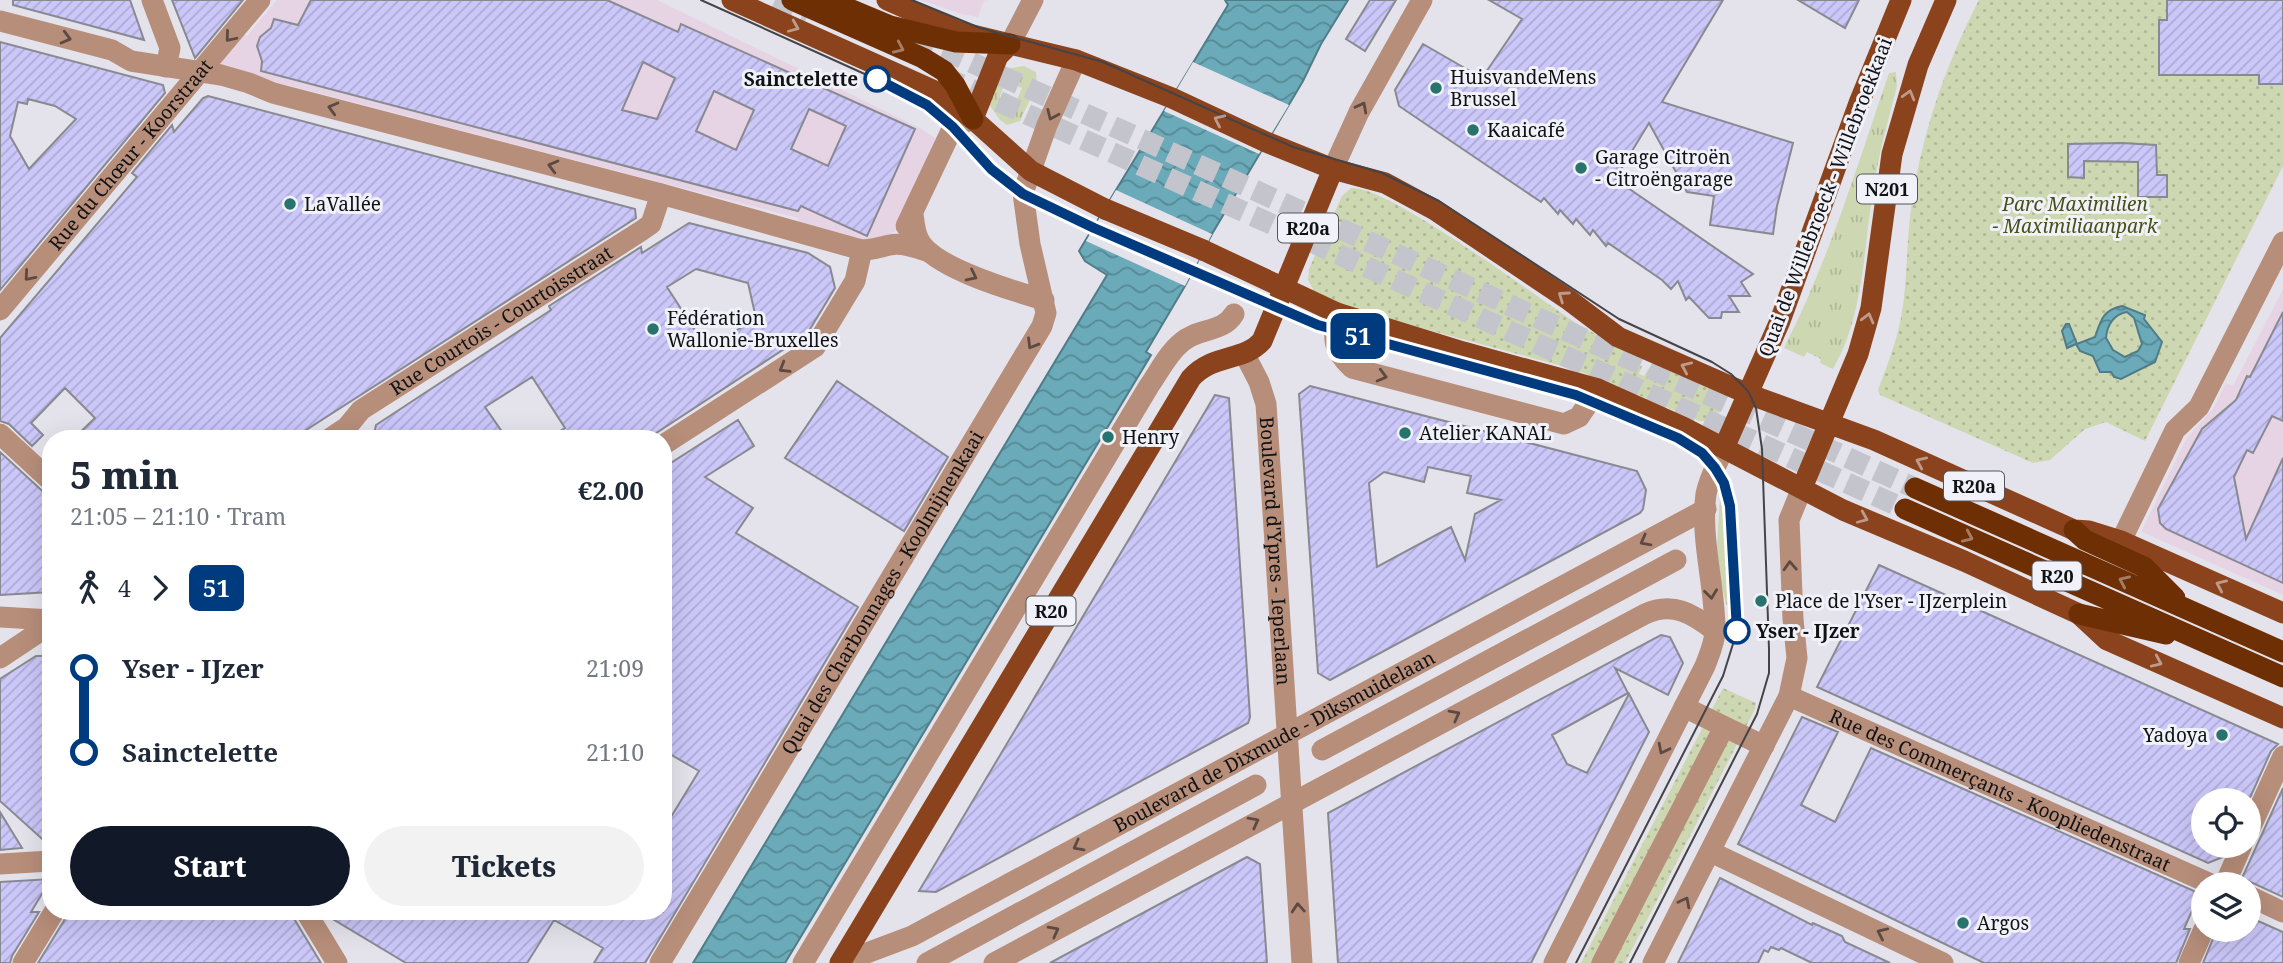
<!DOCTYPE html>
<html lang="en">
<head>
<meta charset="utf-8">
<style>
  body { margin:0; font-family:"Noto Serif",serif; background:#f2f2f3; color:#1f2937; height:100vh; display:flex; flex-direction:column; font-size:26px; white-space:nowrap }
  * { box-sizing:border-box; margin:0 }
  p { font-size:23px; color:#747a83 }
  .icon { flex:none; width:38px; height:38px; fill:none; stroke:currentColor; stroke-width:2; stroke-linecap:round; stroke-linejoin:round }
  .map { position:relative; flex:1; overflow:hidden }
  .drawer { position:absolute; left:42px; top:430px; width:630px; height:490px; display:flex; flex-direction:column; background:#fff; border-radius:28px; box-shadow:0 7px 28px #0002 }
  .drawer>* { flex:none }
  .badge { padding:0 14px; border-radius:10px; font-size:24px; line-height:46px }
  .controls { position:absolute; left:2191px; top:788px; display:grid; gap:14px }
  .controls a { display:grid; place-items:center; width:70px; height:70px; border-radius:50%; background:#fff; box-shadow:0 7px 28px #0002; font-size:35px }
  .map>.badge { position:absolute; translate:-50% -50%; box-shadow:0 0 0 4px #fff }
  .legs { display:flex; align-items:center; gap:10px; height:77px; padding:0 28px; font-size:23px }
  .legs p { margin-inline-start:auto }
  .overview { display:flex; align-items:center; justify-content:space-between; height:119px; padding:0 28px }
  h1 { font-size:38px; font-weight:800; line-height:52px }
  .action { display:flex; gap:14px; margin-top:auto; padding:14px 28px }
  .action a { flex:1; height:80px; border-radius:42px; background:#111827; color:#fff; font-size:28px; font-weight:800; line-height:80px; text-align:center }
  .action a+a { background:#f2f2f3; color:#1f2937 }
  ul { padding:0 28px; list-style:none }
  li { display:flex; align-items:center; gap:24px; height:84px; font-size:26px }
  li i { display:grid; place-items:center; width:10px; height:100%; margin:0 9px; background:currentColor }
  li i::after { content:''; width:18px; height:18px; margin:-9px; border:5px solid; border-radius:50%; background:#fff }
  li p { margin-inline-start:auto }
  li:first-child i { background:linear-gradient(#0000 50%,currentColor 0) }
  li:last-child i { background:linear-gradient(currentColor 50%,#0000 0) }
  .map>svg:first-child { display:block }
  .commercial { fill:#e6d4e5 }
  .grass { fill:url(#grass-tufts); fill-rule:evenodd }
  .park { fill:url(#park-dots) }
  .water { fill:url(#water-waves); stroke:#507c88; stroke-width:2; fill-rule:evenodd }
  .pier { fill:#e4e3ec }
  .building { fill:url(#building-hatch); stroke:#898991; stroke-width:2; fill-rule:evenodd }
  .lines { fill:none; stroke-linecap:round; stroke-linejoin:round }
  .highway-tunnel { stroke:#c4c4cc; stroke-width:21; stroke-dasharray:21 10; stroke-linecap:butt }
  .minor { stroke:#b78e7a; stroke-width:21 }
  .major { stroke:#8a431c; stroke-width:21 }
  .highway { stroke:#6f2f05; stroke-width:21 }
  .tram { stroke:#444448; stroke-width:2 }
  .major-bridge { stroke:#8a431c; stroke-width:21 }
  .oneway { stroke:#be9a8a }
  .oneway2 { stroke:#5c4a42 }
  .oneway3 { stroke:#a37d67 }
  .line-1-casing { stroke:#fff; stroke-width:16 }
  .line-1 { stroke:#003b80; stroke-width:10 }
  .stop-1-dot { fill:#fff; stroke:#003b80; stroke-width:3.5 }
  .poi-dot { fill:#29736e; stroke:#f1f1f9; stroke-width:2.5 }
  .labels { text-anchor:middle; dominant-baseline:central; stroke-width:6; stroke-linejoin:round; paint-order:stroke }
  .shield { fill:#f1f1f9; stroke:#555559; stroke-width:2 }
  .shield-label { font-size:18px; font-weight:bold; fill:#121215 }
  .poi-label { font-size:19px; fill:#121215; stroke:#f1f1f9; text-anchor:start }
  .stop-label { font-size:19px; font-weight:bold; fill:#121215; stroke:#f1f1f9; text-anchor:end }
  .street-label { font-size:19px; fill:#121215; stroke:#f1f1f9 }
  .park-label { font-size:19px; font-style:italic; fill:#465018; stroke:#f1f1f9 }
</style>
</head>
<body>
<div class="map">
<svg width="2283" height="963" viewBox="0 0 2283 963">
  <defs>
    <pattern id="grass-tufts" width="24" height="20" patternUnits="userSpaceOnUse" patternTransform="scale(1.75)"><rect width="24" height="20" fill="#cdd7b1"/><path d="M3 7l-1-3M5 7V3M7 7l1-3M15 17l-1-3M17 17v-4M19 17l1-3" fill="none" stroke="#afb897"/></pattern>
    <pattern id="park-dots" width="8" height="8" patternUnits="userSpaceOnUse" patternTransform="scale(1.75)"><rect width="8" height="8" fill="#cdd7b1"/><path d="M2 2h.1M6 6h.1" fill="none" stroke="#afb897" stroke-width="1.8" stroke-linecap="round"/></pattern>
    <pattern id="water-waves" width="16" height="10" patternUnits="userSpaceOnUse" patternTransform="scale(1.75)"><rect width="16" height="10" fill="#6aaab9"/><path d="M0 5q4-4 8 0t8 0" fill="none" stroke="#568995"/></pattern>
    <pattern id="building-hatch" width="6" height="6" patternUnits="userSpaceOnUse" patternTransform="scale(1.75)"><rect width="6" height="6" fill="#cbc7f9"/><path d="M-1 1l2-2M0 6l6-6M5 7l2-2" fill="none" stroke="#adaad5"/></pattern>
  </defs>
  <rect width="100%" height="100%" fill="#e4e3ec"/>
  <path class="commercial" d="M277,0H657L920,128L935,138L900,224L894,232L886,236L864,241L798,224V218L284,84L283,89L218,65L241,32L247,36Z
    M921,0H987L984,1L978,17L961,14Z
    M2283,289V595L2142,532V530L2186,439L2213,409L2226,383L2233,386Z"/>
  <path class="grass" d="M1024,66L1036,72L1037,84L1020,121L1007,125L1000,120L981,93L992,71ZM1006,81L1022,88L1015,104L999,98Z
    M1896,72L1897,86C1888,121 1878,156 1873,191C1863,252 1864,315 1833,369L1820,363L1821,359L1807,352L1804,357L1784,348C1829,260 1857,166 1889,73Z
    M1720,497L1723,498L1725,504C1728,527 1739,589 1731,608L1726,604L1716,561Z"/>
  <path class="park" d="M1979,0H2167V20H2159V75H2259V84H2283V166L2145,441L2106,422L2085,429L2050,460L2033,463L1880,395L1878,390C1887,366 1896,343 1901,318C1908,280 1906,240 1912,202C1923,130 1946,64 1979,0Z
    M1351,188C1386,184 1538,298 1576,323C1594,334 1614,344 1633,354L1630,360L1642,366L1639,374L1644,376L1652,363L1713,390L1720,397V412L1708,421H1699L1615,385L1573,369L1355,310L1314,291L1308,280L1309,269L1342,196Z
    M1723,688L1756,703L1755,709L1625,963H1581Z"/>
  <path class="water" d="M1225,0H1348L1321,44L1303,81L1212,234L1185,286L1146,352L1151,355L785,963H693L1107,275L1085,261L1079,251L1228,5Z
    M2122,306L2145,315L2144,319L2162,342L2155,362L2121,379L2114,377L2111,372H2100L2093,356L2080,351L2076,344L2067,348L2062,331L2066,324H2069L2077,344L2095,337C2101,320 2103,310 2122,306ZM2127,312L2134,318L2142,344L2138,351L2125,357L2113,350L2106,338C2107,325 2114,314 2127,312Z"/>
  <path class="pier" d="M1193,62L1289,105L1259,154L1164,111Z
    M1116,190L1212,234L1185,286L1086,241Z"/>
  <path class="building" d="M13,0H130L144,40L13,5Z
    M172,0H243L195,58Z
    M311,0H607L678,32L681,24L915,129L867,236L801,206L798,211L261,71L262,61L257,46L260,37L271,28L274,19L298,25ZM643,62L675,78L657,119L622,110ZM714,91L754,110L736,150L696,131ZM809,109L846,126L828,166L791,149Z
    M1370,0H1396L1365,51L1346,39Z
    M1489,0H1723L1662,102L1793,143L1777,206L1773,234L1710,225L1714,196L1687,192L1649,123L1615,179L1753,274L1741,282L1750,296H1729L1739,312H1722L1721,318H1709L1689,297L1686,300L1678,281L1671,289L1662,280L1608,243L1606,246L1593,230L1590,235L1576,219L1573,224L1560,210L1558,214L1544,198L1541,202L1399,106L1395,90L1423,44L1482,78L1522,19Z
    M1798,0H1859L1845,28Z
    M2167,0H2283V84H2259V75H2159V20H2167Z
    M0,42L163,85L165,93L0,290ZM28,99L55,106L76,119L29,169L10,136L18,102L27,104Z
    M208,96L635,209L636,218L292,439H73L95,418L65,388L31,423L43,435L32,446L9,424L0,421V338L137,177L132,173L172,125L174,132L203,98Z
    M2122,143L2156,145L2157,175H2167V197H2138V162L2084,161V178L2068,177V144Z
    M689,223L808,253L830,267L835,288L807,334L647,439H547L565,428L532,377L485,407L507,439H373L376,425L551,310L549,306L641,247L642,253ZM696,269L748,283L756,318L707,349L667,287Z
    M2283,312V421L2272,416L2253,453L2247,450L2234,477L2246,539L2283,458V583L2166,529L2160,523L2158,509L2202,429L2236,400L2247,376L2250,377Z
    M837,381L948,457L904,531L785,458Z
    M1310,386L1637,471L1646,490L1643,509L1640,513L1330,680L1318,673L1299,394ZM1428,467L1471,476L1467,493L1501,500L1475,514L1465,560L1451,527L1377,567L1369,483L1384,472L1424,482Z
    M1215,395L1229,398L1250,717L1248,723L936,892L919,891Z
    M738,420L754,446L705,477L753,508L736,533L858,607L645,963H594L603,948L554,920L527,963H406L321,912H663V830L699,771L663,750V468Z
    M0,452L51,499V592L0,595Z
    M1879,565L2278,744L2271,751L2249,800H2203V845H2228L2223,857L2208,863L1817,687Z
    M1661,635L1670,637L1683,663L1668,695L1615,668L1628,693L1552,735L1567,764L1587,773L1629,694L1649,732L1531,963H1338L1328,813Z
    M36,656H45L47,663L50,846L0,801V679Z
    M1802,717L1838,732L1801,805L1835,822L1871,748L2194,891L2197,899L2184,929H2190L2176,963H1984L1738,844Z
    M2283,788V897L2242,878Z
    M0,812L22,848L0,850Z
    M1247,857L1260,864L1267,963H1050Z
    M1720,878L1812,925L1813,923L1842,936L1845,942L1890,963H1812L1781,948L1779,950L1771,947L1768,952L1764,950L1758,963H1678Z
    M51,879L31,912H39L12,956L10,963H0V882Z
    M67,912H290L321,963H38L65,919Z
    M2249,917L2283,932V963H2203L2217,929H2249Z"/>
  <g class="lines">
    <path class="highway-tunnel" d="M775,0L808,15
      M915,37L1915,488
      M942,76L1905,509"/>
    <g class="minor">
      <path d="M152,0L170,48L166,67"/>
      <path d="M0,21L112,50L131,61L221,75L249,83L273,93L661,194L862,250C872,250 880,247 890,245C902,242 917,248 929,252"/>
      <path d="M1010,44L1033,0"/>
      <path d="M1333,169L1359,112L1422,0"/>
      <path d="M913,214C914,222 915,233 919,240C933,268 1014,291 1044,300"/>
      <path d="M906,226L953,127L973,119"/>
      <path id="s1" d="M0,310L260,0"/>
      <path d="M1337,313C1333,340 1332,349 1352,368L1564,424L1579,417L1598,389"/>
      <path id="s2" d="M1244,353L1259,382L1266,404L1302,963"/>
      <path d="M0,434L51,481"/>
      <path id="s3" d="M329,439L347,427L361,410L641,231L651,224L661,194"/>
      <path d="M663,445L815,347L855,281L862,250"/>
      <path d="M2121,541L2175,430L2199,407L2283,242"/>
      <path d="M0,617L51,620"/>
      <path d="M0,658L51,624"/>
      <path id="s4" d="M1789,696L2211,884"/>
      <path d="M1684,707L1764,746"/>
      <path d="M1322,750L1676,560"/>
      <path d="M2249,831L2283,756"/>
      <path d="M1711,852L1943,963"/>
      <path d="M0,864L51,861"/>
      <path d="M2225,884L2242,845"/>
      <path d="M2249,896L2283,912"/>
      <path d="M306,912L337,963"/>
      <path d="M23,963L54,912"/>
      <path id="s5" d="M660,963L1042,326L1046,313L1030,244L1023,193L1047,125L1076,60"/>
      <path d="M803,963L1149,386C1159,372 1168,353 1182,342C1197,328 1223,333 1234,314"/>
      <path id="s6" d="M840,963L912,936L1706,509"/>
      <path d="M927,963L1256,785"/>
      <path d="M994,963L1645,614C1673,601 1693,614 1715,631"/>
      <path d="M1554,963L1705,666C1709,655 1715,643 1715,630C1715,585 1700,539 1706,494C1709,478 1718,462 1724,448"/>
      <path d="M1602,963L1722,731"/>
      <path d="M1653,963L1789,696L1797,658L1793,619L1789,520L1802,488"/>
      <path d="M2189,963L2204,929"/>
    </g>
    <path class="major" d="M732,0L935,91L973,119L1031,171L1105,209
      M887,0L960,32L1076,60L1172,98L1266,142L1333,169L1385,183L1435,210L1569,300L1618,337L1748,394L1874,440L2074,530L2089,531L2121,541L2283,613
      M973,119L998,56L1010,44
      M1203,250L1337,313L1463,352L1598,389L1683,427L1843,510L1964,561L2079,614L2107,640L2283,718
      M1724,448L1780,321L1859,103L1901,0
      M1802,488L1858,354L1871,308L1892,154L1918,65L1946,0
      M840,963L1191,378C1214,353 1243,362 1262,341L1333,169"/>
    <path class="highway" d="M792,0L923,58L944,71L955,85L973,119
      M828,0L890,26L956,42L1010,44
      M1915,488L2283,652
      M1905,509L2283,677
      M2074,530L2085,540L2144,567L2175,598
      M2079,614L2166,634"/>
    <path class="tram" d="M701,0L909,94L927,105L953,127L991,169L1010,184L1051,209L1094,228L1318,325L1576,395L1678,438L1702,453L1715,468L1724,483L1730,506L1737,631L1723,676L1576,963
      M912,0L980,28L1103,62L1293,147L1382,173L1439,201L1619,319L1712,362L1731,374L1748,391L1756,408L1762,449L1769,649V673L1757,714L1630,963"/>
    <path class="major-bridge" d="M1105,209L1203,250"/>
  </g>
  <defs><path id="oneway-chevron" d="M-2-3.5L2.5 0L-2 3.5" fill="none" stroke-width="1.6" stroke-linecap="round" stroke-linejoin="round" transform="scale(1.75)"/></defs>
  <g class="oneway">
    <use href="#oneway-chevron" transform="translate(794 27) rotate(23)"/>
    <use href="#oneway-chevron" transform="translate(1909 95) rotate(-74)"/>
    <use href="#oneway-chevron" transform="translate(1219 120) rotate(-155)"/>
    <use href="#oneway-chevron" transform="translate(1563 296) rotate(-145)"/>
    <use href="#oneway-chevron" transform="translate(1868 318) rotate(-75)"/>
    <use href="#oneway-chevron" transform="translate(1686 367) rotate(-156)"/>
    <use href="#oneway-chevron" transform="translate(1921 462) rotate(-156)"/>
    <use href="#oneway-chevron" transform="translate(1863 518) rotate(23)"/>
    <use href="#oneway-chevron" transform="translate(2221 585) rotate(-156)"/>
    <use href="#oneway-chevron" transform="translate(2157 662) rotate(24)"/>
  </g>
  <g class="oneway2">
    <use href="#oneway-chevron" transform="translate(230 37) rotate(130)"/>
    <use href="#oneway-chevron" transform="translate(66 38) rotate(15)"/>
    <use href="#oneway-chevron" transform="translate(1362 107) rotate(-62)"/>
    <use href="#oneway-chevron" transform="translate(333 108) rotate(-165)"/>
    <use href="#oneway-chevron" transform="translate(1052 115) rotate(114)"/>
    <use href="#oneway-chevron" transform="translate(553 166) rotate(-165)"/>
    <use href="#oneway-chevron" transform="translate(29 276) rotate(131)"/>
    <use href="#oneway-chevron" transform="translate(972 276) rotate(26)"/>
    <use href="#oneway-chevron" transform="translate(1032 344) rotate(121)"/>
    <use href="#oneway-chevron" transform="translate(784 368) rotate(149)"/>
    <use href="#oneway-chevron" transform="translate(1382 376) rotate(15)"/>
    <use href="#oneway-chevron" transform="translate(1645 541) rotate(152)"/>
    <use href="#oneway-chevron" transform="translate(1790 566) rotate(-93)"/>
    <use href="#oneway-chevron" transform="translate(1711 594) rotate(83)"/>
    <use href="#oneway-chevron" transform="translate(1455 715) rotate(-28)"/>
    <use href="#oneway-chevron" transform="translate(1663 749) rotate(117)"/>
    <use href="#oneway-chevron" transform="translate(1254 822) rotate(-28)"/>
    <use href="#oneway-chevron" transform="translate(1078 846) rotate(152)"/>
    <use href="#oneway-chevron" transform="translate(1685 902) rotate(-63)"/>
    <use href="#oneway-chevron" transform="translate(1298 908) rotate(-94)"/>
    <use href="#oneway-chevron" transform="translate(1054 931) rotate(-28)"/>
    <use href="#oneway-chevron" transform="translate(1882 933) rotate(-155)"/>
  </g>
  <g class="oneway3">
    <use href="#oneway-chevron" transform="translate(899 48) rotate(24)"/>
    <use href="#oneway-chevron" transform="translate(1968 537) rotate(24)"/>
    <use href="#oneway-chevron" transform="translate(2124 581) rotate(-156)"/>
  </g>
  <g class="lines">
    <defs>
      <path id="line-1" d="M877,79L927,105L953,127L991,169L1023,194L1094,228L1318,325L1576,395L1678,438L1702,453L1715,468L1724,483L1730,506L1737,631"/>
    </defs>
    <use href="#line-1" class="line-1-casing"/>
    <use href="#line-1" class="line-1"/>
  </g>
  <g class="stop-1-dot">
    <circle cx="877" cy="79" r="12"/>
    <circle cx="1737" cy="631" r="12"/>
  </g>
  <g class="poi-dot">
    <circle cx="1436" cy="88" r="7"/>
    <circle cx="1473" cy="130" r="7"/>
    <circle cx="1581" cy="168" r="7"/>
    <circle cx="290" cy="204" r="7"/>
    <circle cx="653" cy="329" r="7"/>
    <circle cx="1405" cy="433" r="7"/>
    <circle cx="1108" cy="437" r="7"/>
    <circle cx="1761" cy="601" r="7"/>
    <circle cx="2222" cy="735" r="7"/>
    <circle cx="1963" cy="923" r="7"/>
  </g>
  <g class="labels">
    <g class="shield">
      <rect x="1857" y="174.5" width="60" height="29" rx="5"/>
      <rect x="1278" y="213.5" width="60" height="29" rx="5"/>
      <rect x="1944" y="471.5" width="60" height="29" rx="5"/>
      <rect x="2032.5" y="561.5" width="49" height="29" rx="5"/>
      <rect x="1026.5" y="596.5" width="49" height="29" rx="5"/>
    </g>
    <g class="shield-label">
      <text x="1887" y="189">N201</text>
      <text x="1308" y="228">R20a</text>
      <text x="1974" y="486">R20a</text>
      <text x="2057" y="576">R20</text>
      <text x="1051" y="611">R20</text>
    </g>
    <g class="poi-label">
      <text x="1450" y="77">HuisvandeMens<tspan x="1450" dy="22">Brussel</tspan></text>
      <text x="1487" y="130">Kaaicafé</text>
      <text x="1595" y="157">Garage Citroën<tspan x="1595" dy="22">- Citroëngarage</tspan></text>
      <text x="304" y="204">LaVallée</text>
      <text x="667" y="318">Fédération<tspan x="667" dy="22">Wallonie-Bruxelles</tspan></text>
      <text x="1419" y="433">Atelier KANAL</text>
      <text x="1122" y="437">Henry</text>
      <text x="1775" y="601">Place de l'Yser - IJzerplein</text>
      <text x="2208" y="735" text-anchor="end">Yadoya</text>
      <text x="1977" y="923">Argos</text>
    </g>
    <g class="stop-label">
      <text x="858" y="79">Sainctelette</text>
      <text x="1756" y="631" text-anchor="start">Yser - IJzer</text>
    </g>
    <g class="street-label">
      <text stroke="none"><textPath href="#s1" startOffset="203">Rue du Chœur - Koorstraat</textPath></text>
      <text transform="translate(1825 197) rotate(-69)">Quai de Willebroeck - Willebroekkaai</text>
      <text stroke="none"><textPath href="#s3" startOffset="210">Rue Courtois - Courtoisstraat</textPath></text>
      <text stroke="none"><textPath href="#s2" startOffset="203">Boulevard d'Ypres - Ieperlaan</textPath></text>
      <text stroke="none"><textPath href="#s5" startOffset="432">Quai des Charbonnages - Koolmijnenkaai</textPath></text>
      <text stroke="none"><textPath href="#s6" startOffset="488">Boulevard de Dixmude - Diksmuidelaan</textPath></text>
      <text stroke="none"><textPath href="#s4" startOffset="231">Rue des Commerçants - Koopliedenstraat</textPath></text>
    </g>
    <g class="park-label">
      <text x="2075" y="204">Parc Maximilien<tspan x="2075" dy="22">- Maximiliaanpark</tspan></text>
    </g>
  </g>
</svg>
<div class="controls">
<a><svg class="icon" aria-label="locate" viewBox="0 0 24 24"><circle cx="12" cy="12" r="6"/><path d="M12 2v4M12 18v4M2 12h4M18 12h4"/></svg></a>
<a><svg class="icon" aria-label="layers" viewBox="0 0 24 24"><path d="M12 4l9 5-9 5-9-5zM3 14l9 5 9-5"/></svg></a>
</div>
<b class="badge" style="left:1358px;top:336px;background:#003b80;color:#fff">51</b>
<section class="drawer">
<div class="overview"><div><h1>5 min</h1><p>21:05 – 21:10 · Tram</p></div><b>€2.00</b></div>
<div class="legs"><svg class="icon" aria-label="walk" viewBox="0 0 24 24"><circle cx="13" cy="4" r="2"/><path d="M13 8l-2 6 4 7M11 14l-3 7M7 12l3-4h3l4 4"/></svg>4<svg class="icon" aria-label="forward" viewBox="0 0 24 24"><path d="M9 5l7 7-7 7"/></svg><b class="badge" style="background:#003b80;color:#fff">51</b></div>
<ul>
<li><i style="color:#003b80"></i><b>Yser - IJzer</b><p>21:09</p></li>
<li><i style="color:#003b80"></i><b>Sainctelette</b><p>21:10</p></li>
</ul>
<div class="action"><a>Start</a><a>Tickets</a></div>
</section>
</div>
</body>
</html>
